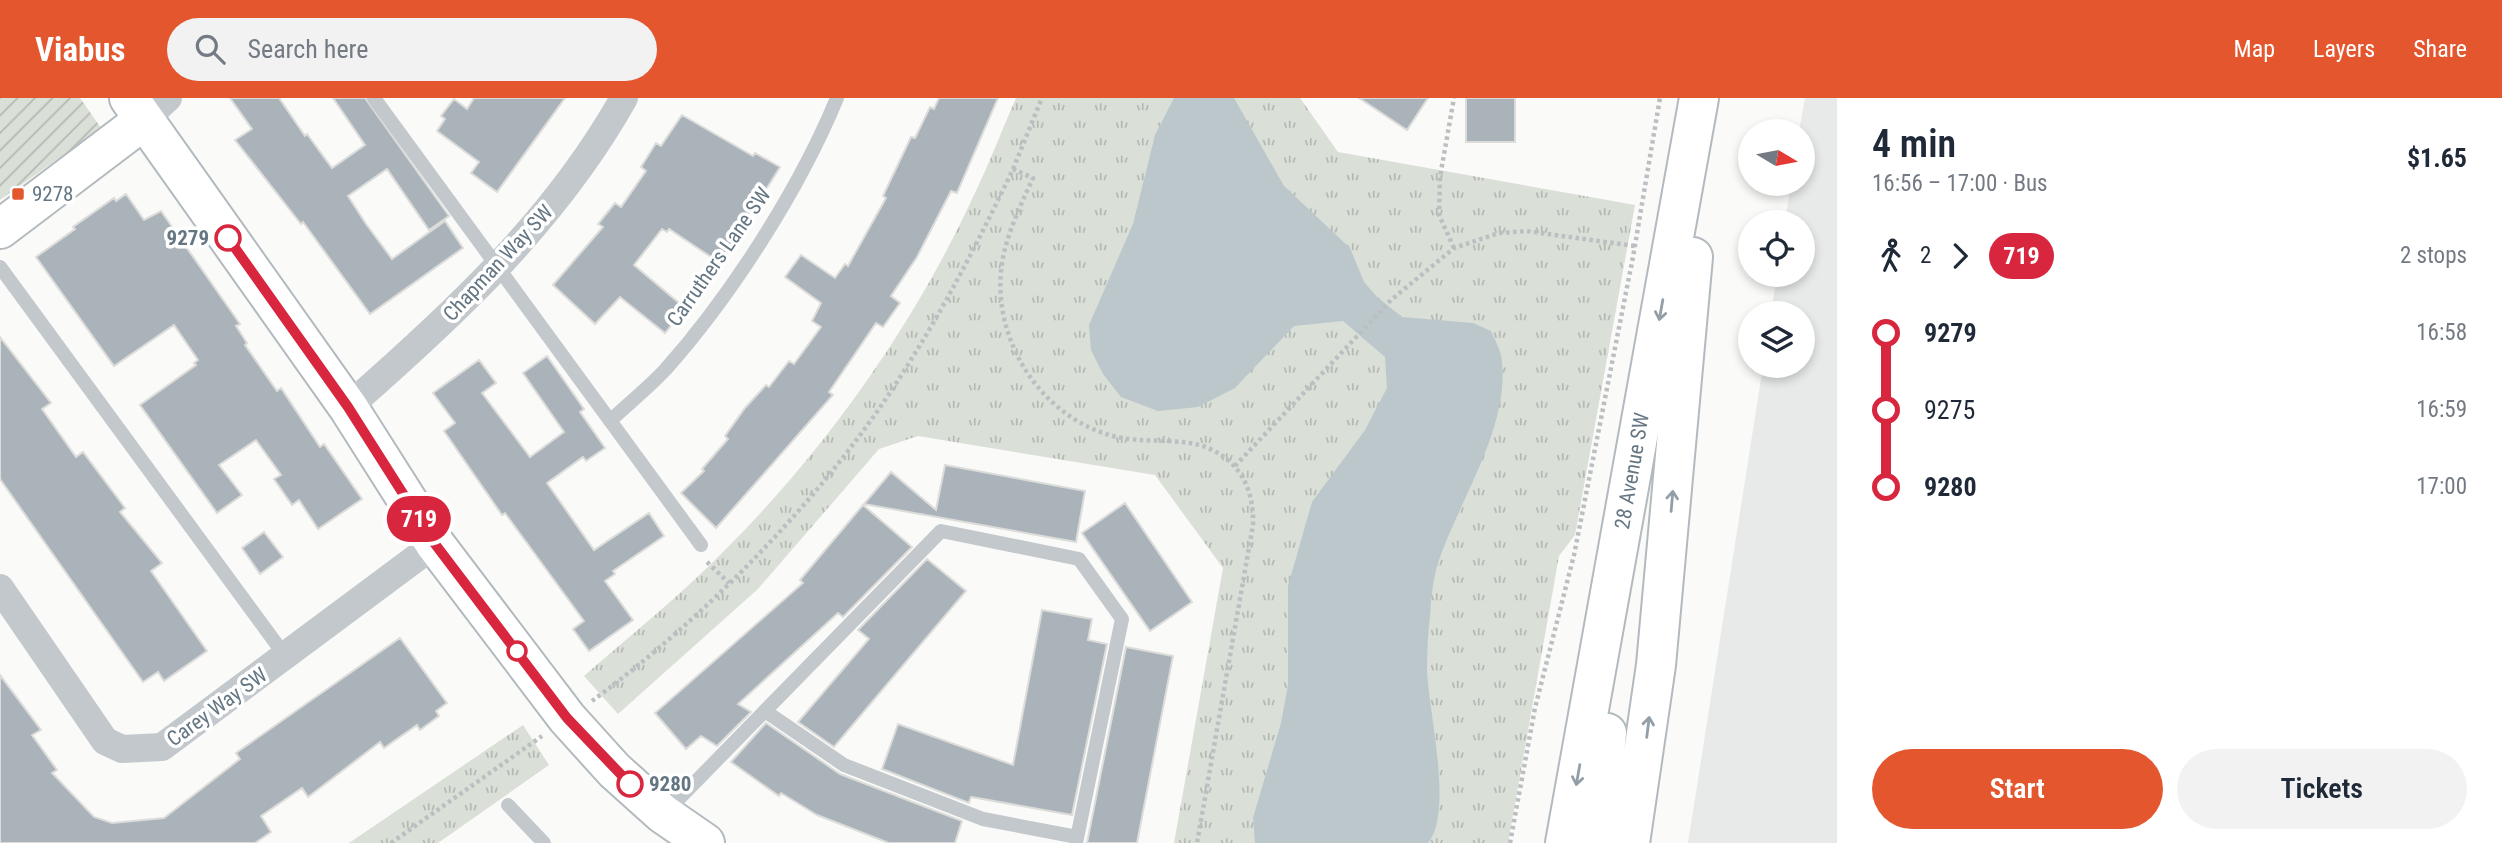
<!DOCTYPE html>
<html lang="en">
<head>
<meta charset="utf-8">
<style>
  body { margin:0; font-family:"Roboto Condensed",sans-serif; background:#f2f2f3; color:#1f2937; height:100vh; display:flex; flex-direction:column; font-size:26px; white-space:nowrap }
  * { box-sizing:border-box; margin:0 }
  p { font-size:23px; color:#747a83 }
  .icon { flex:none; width:38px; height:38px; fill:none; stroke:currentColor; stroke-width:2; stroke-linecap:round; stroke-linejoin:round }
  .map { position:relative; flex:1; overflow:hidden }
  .sheet { display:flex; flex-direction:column; background:#fff; width:665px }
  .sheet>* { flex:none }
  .badge { padding:0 14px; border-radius:23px; font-size:24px; line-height:46px }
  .needle { width:46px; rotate:100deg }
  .fabs { position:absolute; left:1738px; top:21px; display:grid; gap:14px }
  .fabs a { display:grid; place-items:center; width:77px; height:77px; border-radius:50%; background:#fff; box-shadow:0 4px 10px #0003; font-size:35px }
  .map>.badge { position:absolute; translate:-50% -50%; box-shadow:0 0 0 4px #fff }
  .legs { display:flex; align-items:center; gap:10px; height:77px; padding:0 35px; font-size:23px }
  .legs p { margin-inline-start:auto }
  .headline { display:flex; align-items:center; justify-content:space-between; height:119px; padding:0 35px }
  h1 { font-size:38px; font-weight:600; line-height:52px }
  .cta { display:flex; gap:14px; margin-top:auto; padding:14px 35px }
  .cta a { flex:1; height:80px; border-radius:42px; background:#e4572e; color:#fff; font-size:28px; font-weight:600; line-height:80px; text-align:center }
  .cta a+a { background:#f2f2f3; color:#1f2937 }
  ul { padding:0 35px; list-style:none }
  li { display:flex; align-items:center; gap:24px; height:77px; font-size:26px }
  li i { display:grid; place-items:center; width:10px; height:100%; margin:0 9px; background:currentColor }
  li i::after { content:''; width:18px; height:18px; margin:-9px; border:5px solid; border-radius:50%; background:#fff }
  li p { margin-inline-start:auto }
  li:first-child i { background:linear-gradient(#0000 50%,currentColor 0) }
  li:last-child i { background:linear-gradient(currentColor 50%,#0000 0) }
  header { display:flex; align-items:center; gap:42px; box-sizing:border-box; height:98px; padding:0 35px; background:#e4572e; color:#fff }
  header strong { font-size:33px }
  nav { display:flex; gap:38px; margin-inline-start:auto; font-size:24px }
  .search { width:490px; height:63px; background:#f2f2f3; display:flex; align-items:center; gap:18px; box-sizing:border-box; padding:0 24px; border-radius:38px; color:#747a83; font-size:26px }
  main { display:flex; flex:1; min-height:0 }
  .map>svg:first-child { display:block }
  .built { fill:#e8e9e9 }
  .park { fill:url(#park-tufts) }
  .garden { fill:url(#garden-furrows) }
  .water { fill:#bbc7cb }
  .building { fill:#aab3b9; stroke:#dcdcda; stroke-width:2 }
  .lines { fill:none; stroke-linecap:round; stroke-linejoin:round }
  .secondary-casing { stroke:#b3babf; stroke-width:42 }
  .path { stroke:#bbbfc2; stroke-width:4.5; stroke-dasharray:3.5 3.5; stroke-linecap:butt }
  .lane { stroke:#c3c8cc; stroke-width:14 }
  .street { stroke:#c3c8cc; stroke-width:28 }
  .secondary { stroke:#fff; stroke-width:38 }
  .oneway { stroke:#939fa8 }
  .line-1-casing { stroke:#fff; stroke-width:16 }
  .line-1 { stroke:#d7263d; stroke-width:10 }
  .poi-dot { fill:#e4572e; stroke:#fff; stroke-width:2.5 }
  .stop-1-dot { fill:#fff; stroke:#d7263d; stroke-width:3.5 }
  .labels { text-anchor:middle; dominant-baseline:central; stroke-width:7; stroke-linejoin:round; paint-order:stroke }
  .poi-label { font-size:21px; fill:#657683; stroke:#fff; text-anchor:start }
  .stop-label { font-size:21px; font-weight:bold; fill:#657683; stroke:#fff; text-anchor:end }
  .street-label { font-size:21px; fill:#657683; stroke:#fff }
</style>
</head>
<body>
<header>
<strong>Viabus</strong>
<div class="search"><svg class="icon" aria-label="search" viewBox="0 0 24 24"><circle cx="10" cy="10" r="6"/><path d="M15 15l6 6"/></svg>Search here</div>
<nav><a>Map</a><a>Layers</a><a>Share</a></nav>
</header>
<main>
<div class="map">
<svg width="1837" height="745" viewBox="0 0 1837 745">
  <defs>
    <pattern id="park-tufts" width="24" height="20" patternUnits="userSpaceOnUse" patternTransform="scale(1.75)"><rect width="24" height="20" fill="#dadfd7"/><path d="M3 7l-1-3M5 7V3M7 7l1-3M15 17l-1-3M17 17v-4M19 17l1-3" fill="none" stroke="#b4b9b4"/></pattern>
    <pattern id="garden-furrows" width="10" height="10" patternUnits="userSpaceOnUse" patternTransform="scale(1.75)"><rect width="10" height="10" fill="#dadfd7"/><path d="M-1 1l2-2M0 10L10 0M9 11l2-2" fill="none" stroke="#b4b9b4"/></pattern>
  </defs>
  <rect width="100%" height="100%" fill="#fafaf8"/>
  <path class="built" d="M1805,0H1837V745H1688L1763,268H1802V215H1771L1777,177H1802V124H1785L1791,86H1802V33H1799Z"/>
  <path class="park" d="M1016,0H1300L1338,54L1635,107L1575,437L1559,458L1508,745H1174L1223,470L1155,377L918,338L879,351L758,491L618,616L584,578C632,536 682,496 726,451C827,350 914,227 974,97C989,66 1002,32 1016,0Z
    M523,627L549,667L438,745H349Z"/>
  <path class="garden" d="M0,0H80L101,30L0,102Z"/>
  <path class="water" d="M1174,0H1234L1284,88L1350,150L1364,184L1377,199L1402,219L1473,225L1491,233C1495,242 1501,253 1502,263C1509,332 1459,402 1438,465C1433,481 1431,501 1430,518C1428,535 1427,554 1427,571C1428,612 1454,713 1428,745H1255L1253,720L1281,625L1288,587V488L1312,404L1365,332L1387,290L1385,259L1343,223L1294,228L1235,290L1198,309L1158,313L1121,299L1103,276L1091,252L1089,227L1133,126L1155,37Z"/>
  <path class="building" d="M230,0H279L305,38L307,36L332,70L365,47L333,0H365L449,118L429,132L387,71L348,98L366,126L392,161L445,123L463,150L370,216L303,124L301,126L235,42L252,31Z
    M474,0H565L497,94L471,75L479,64L437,33L445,21L441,18L454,1L467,11Z
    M939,0H998L957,95L951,93L917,159L891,198L900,205L883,229L876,225L829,294L833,297L716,430L681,395L704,373L702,371L728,341L725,338L745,310L766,287L769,289L789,263L794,266L821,229L812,223L821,205L785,179L801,157L835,180L845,166L848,168L886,100L883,98L911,39L915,40L930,9L934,11Z
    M1359,0H1428L1407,32Z
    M1466,0H1515V44H1466Z
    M682,17L753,58L755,55L780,69L720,165L669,131L667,134L662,131L634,167L685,210L665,235L620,199L595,226L553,187L603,129L598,126L615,105L621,109L646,73L641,69L656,45L661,48Z
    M126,96L144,122L161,113L240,226L236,228L247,245L245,247L277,293L281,290L320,349L324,346L362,401L318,431L299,402L292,407L274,381L281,377L256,342L219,367L242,397L217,415L140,307L196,267L194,265L198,262L174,227L114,268L36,159L75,131L73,129L114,100L116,103Z
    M0,239L51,305L42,311L76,359L83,354L125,410L120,414L162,465L151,473L207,553L164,583L158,574L143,584L0,381Z
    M547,258L584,311L580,314L605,350L586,363L583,359L547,385L594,452L649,415L664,438L613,473L615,476L605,483L633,522L589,553L573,531L584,523L505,415L502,417L444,333L455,325L433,295L479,262L496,285L482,295L530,359L564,334L523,275Z
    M945,367L1085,393L1076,444L864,406L891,374L936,412Z
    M1125,405L1192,504L1150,533L1082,435Z
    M863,407L912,449L843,519L838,515L738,606L751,614L717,648L701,638L686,651L655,615L803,485L800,482Z
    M264,434L283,459L260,476L242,450Z
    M927,461L966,493L834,649L798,624L869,541L858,532Z
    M1042,512L1092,521L1088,542L1107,546L1072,717L971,699L969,705L882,671L898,626L1013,667Z
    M400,540L447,605L436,613L439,618L420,632L417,627L384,650L380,644L308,699L302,690L261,718L271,734L255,745H0V577L41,632L32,637L57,672L52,675L94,719L112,725L164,720L240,661L236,655Z
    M1126,549L1173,558L1137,745H1087Z
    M766,625L840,676L962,723L955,745H889L817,717L781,695L779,698L731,664Z"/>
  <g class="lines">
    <defs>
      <path id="secondary" d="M129,0L348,309L435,446L567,620L614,672L663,716L705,745
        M0,131L144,22
        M1565,745L1699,0
        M1596,745L1607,635
        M1630,745L1656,567L1693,159"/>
    </defs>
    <use href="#secondary" class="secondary-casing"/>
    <path class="path" d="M1013,71L1042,0
      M1454,150L1439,117L1440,79L1454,0
      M1235,368L1391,202L1454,150L1499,135L1526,133L1635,148
      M707,464L729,485
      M592,603C702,522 818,405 893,290C939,220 977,147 1013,71L1033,80C1022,104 1010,129 1004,155C986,233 1037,318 1113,338C1142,346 1183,339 1208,350C1242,365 1254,393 1253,427L1197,745
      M391,745L542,638
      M1510,745L1535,610L1574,457L1633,159L1660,0"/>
    <path class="lane" d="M374,0L701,447
      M0,169L286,559
      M610,323C628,306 648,290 665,272C731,198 799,92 837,0
      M765,613L844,667L983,721L1077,739
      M508,707L544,745
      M664,716L941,433L1079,461L1122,521L1076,745"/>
    <path class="street" d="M144,22L168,0
      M348,309C453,217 555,123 624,0
      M0,490L105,643L122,651L162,649L435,446"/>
    <use href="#secondary" class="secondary"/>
  </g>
  <defs><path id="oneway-shaft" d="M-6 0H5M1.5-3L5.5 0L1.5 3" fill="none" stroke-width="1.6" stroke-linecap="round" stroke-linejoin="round" transform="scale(1.75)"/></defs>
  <g class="oneway">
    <use href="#oneway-shaft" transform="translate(1661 212) rotate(100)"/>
    <use href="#oneway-shaft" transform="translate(1672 403) rotate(-85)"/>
    <use href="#oneway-shaft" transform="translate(1648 629) rotate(-83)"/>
    <use href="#oneway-shaft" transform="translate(1578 677) rotate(100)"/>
  </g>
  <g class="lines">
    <defs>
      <path id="line-1" d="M228,140L348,309L435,446L567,620L630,686"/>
    </defs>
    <use href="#line-1" class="line-1-casing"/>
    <use href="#line-1" class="line-1"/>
  </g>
  <rect class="poi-dot" x="11" y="89" width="14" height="14" rx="3.5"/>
  <g class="stop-1-dot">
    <circle cx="228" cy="140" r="12"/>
    <circle cx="517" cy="553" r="9"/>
    <circle cx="630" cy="686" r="12"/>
  </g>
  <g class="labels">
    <g class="poi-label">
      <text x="32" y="96">9278</text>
    </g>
    <g class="stop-label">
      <text x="209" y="140">9279</text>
      <text x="649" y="686" text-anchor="start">9280</text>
    </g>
    <g class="street-label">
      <text transform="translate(719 159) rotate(-55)">Carruthers Lane SW</text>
      <text transform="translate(498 165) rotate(-47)">Chapman Way SW</text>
      <text transform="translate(1632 373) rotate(-80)">28 Avenue SW</text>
      <text transform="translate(217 609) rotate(-36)">Carey Way SW</text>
    </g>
  </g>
</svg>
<div class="fabs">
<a><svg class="needle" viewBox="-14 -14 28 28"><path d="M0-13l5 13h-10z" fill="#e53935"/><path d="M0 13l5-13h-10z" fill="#747a83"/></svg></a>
<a><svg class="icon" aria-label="locate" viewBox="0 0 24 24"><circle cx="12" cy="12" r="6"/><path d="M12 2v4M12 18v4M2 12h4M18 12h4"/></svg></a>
<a><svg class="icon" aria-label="layers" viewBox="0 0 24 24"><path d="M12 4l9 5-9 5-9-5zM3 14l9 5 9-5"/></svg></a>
</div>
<b class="badge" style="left:419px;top:421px;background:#d7263d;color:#fff">719</b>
</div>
<section class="sheet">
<div class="headline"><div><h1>4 min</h1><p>16:56 – 17:00 · Bus</p></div><b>$1.65</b></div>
<div class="legs"><svg class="icon" aria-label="walk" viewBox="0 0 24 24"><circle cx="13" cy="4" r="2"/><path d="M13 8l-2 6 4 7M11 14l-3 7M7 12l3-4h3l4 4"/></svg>2<svg class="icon" aria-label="forward" viewBox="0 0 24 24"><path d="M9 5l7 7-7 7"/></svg><b class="badge" style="background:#d7263d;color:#fff">719</b><p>2 stops</p></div>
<ul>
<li><i style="color:#d7263d"></i><b>9279</b><p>16:58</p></li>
<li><i style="color:#d7263d"></i><span>9275</span><p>16:59</p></li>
<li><i style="color:#d7263d"></i><b>9280</b><p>17:00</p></li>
</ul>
<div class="cta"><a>Start</a><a>Tickets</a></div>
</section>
</main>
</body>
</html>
